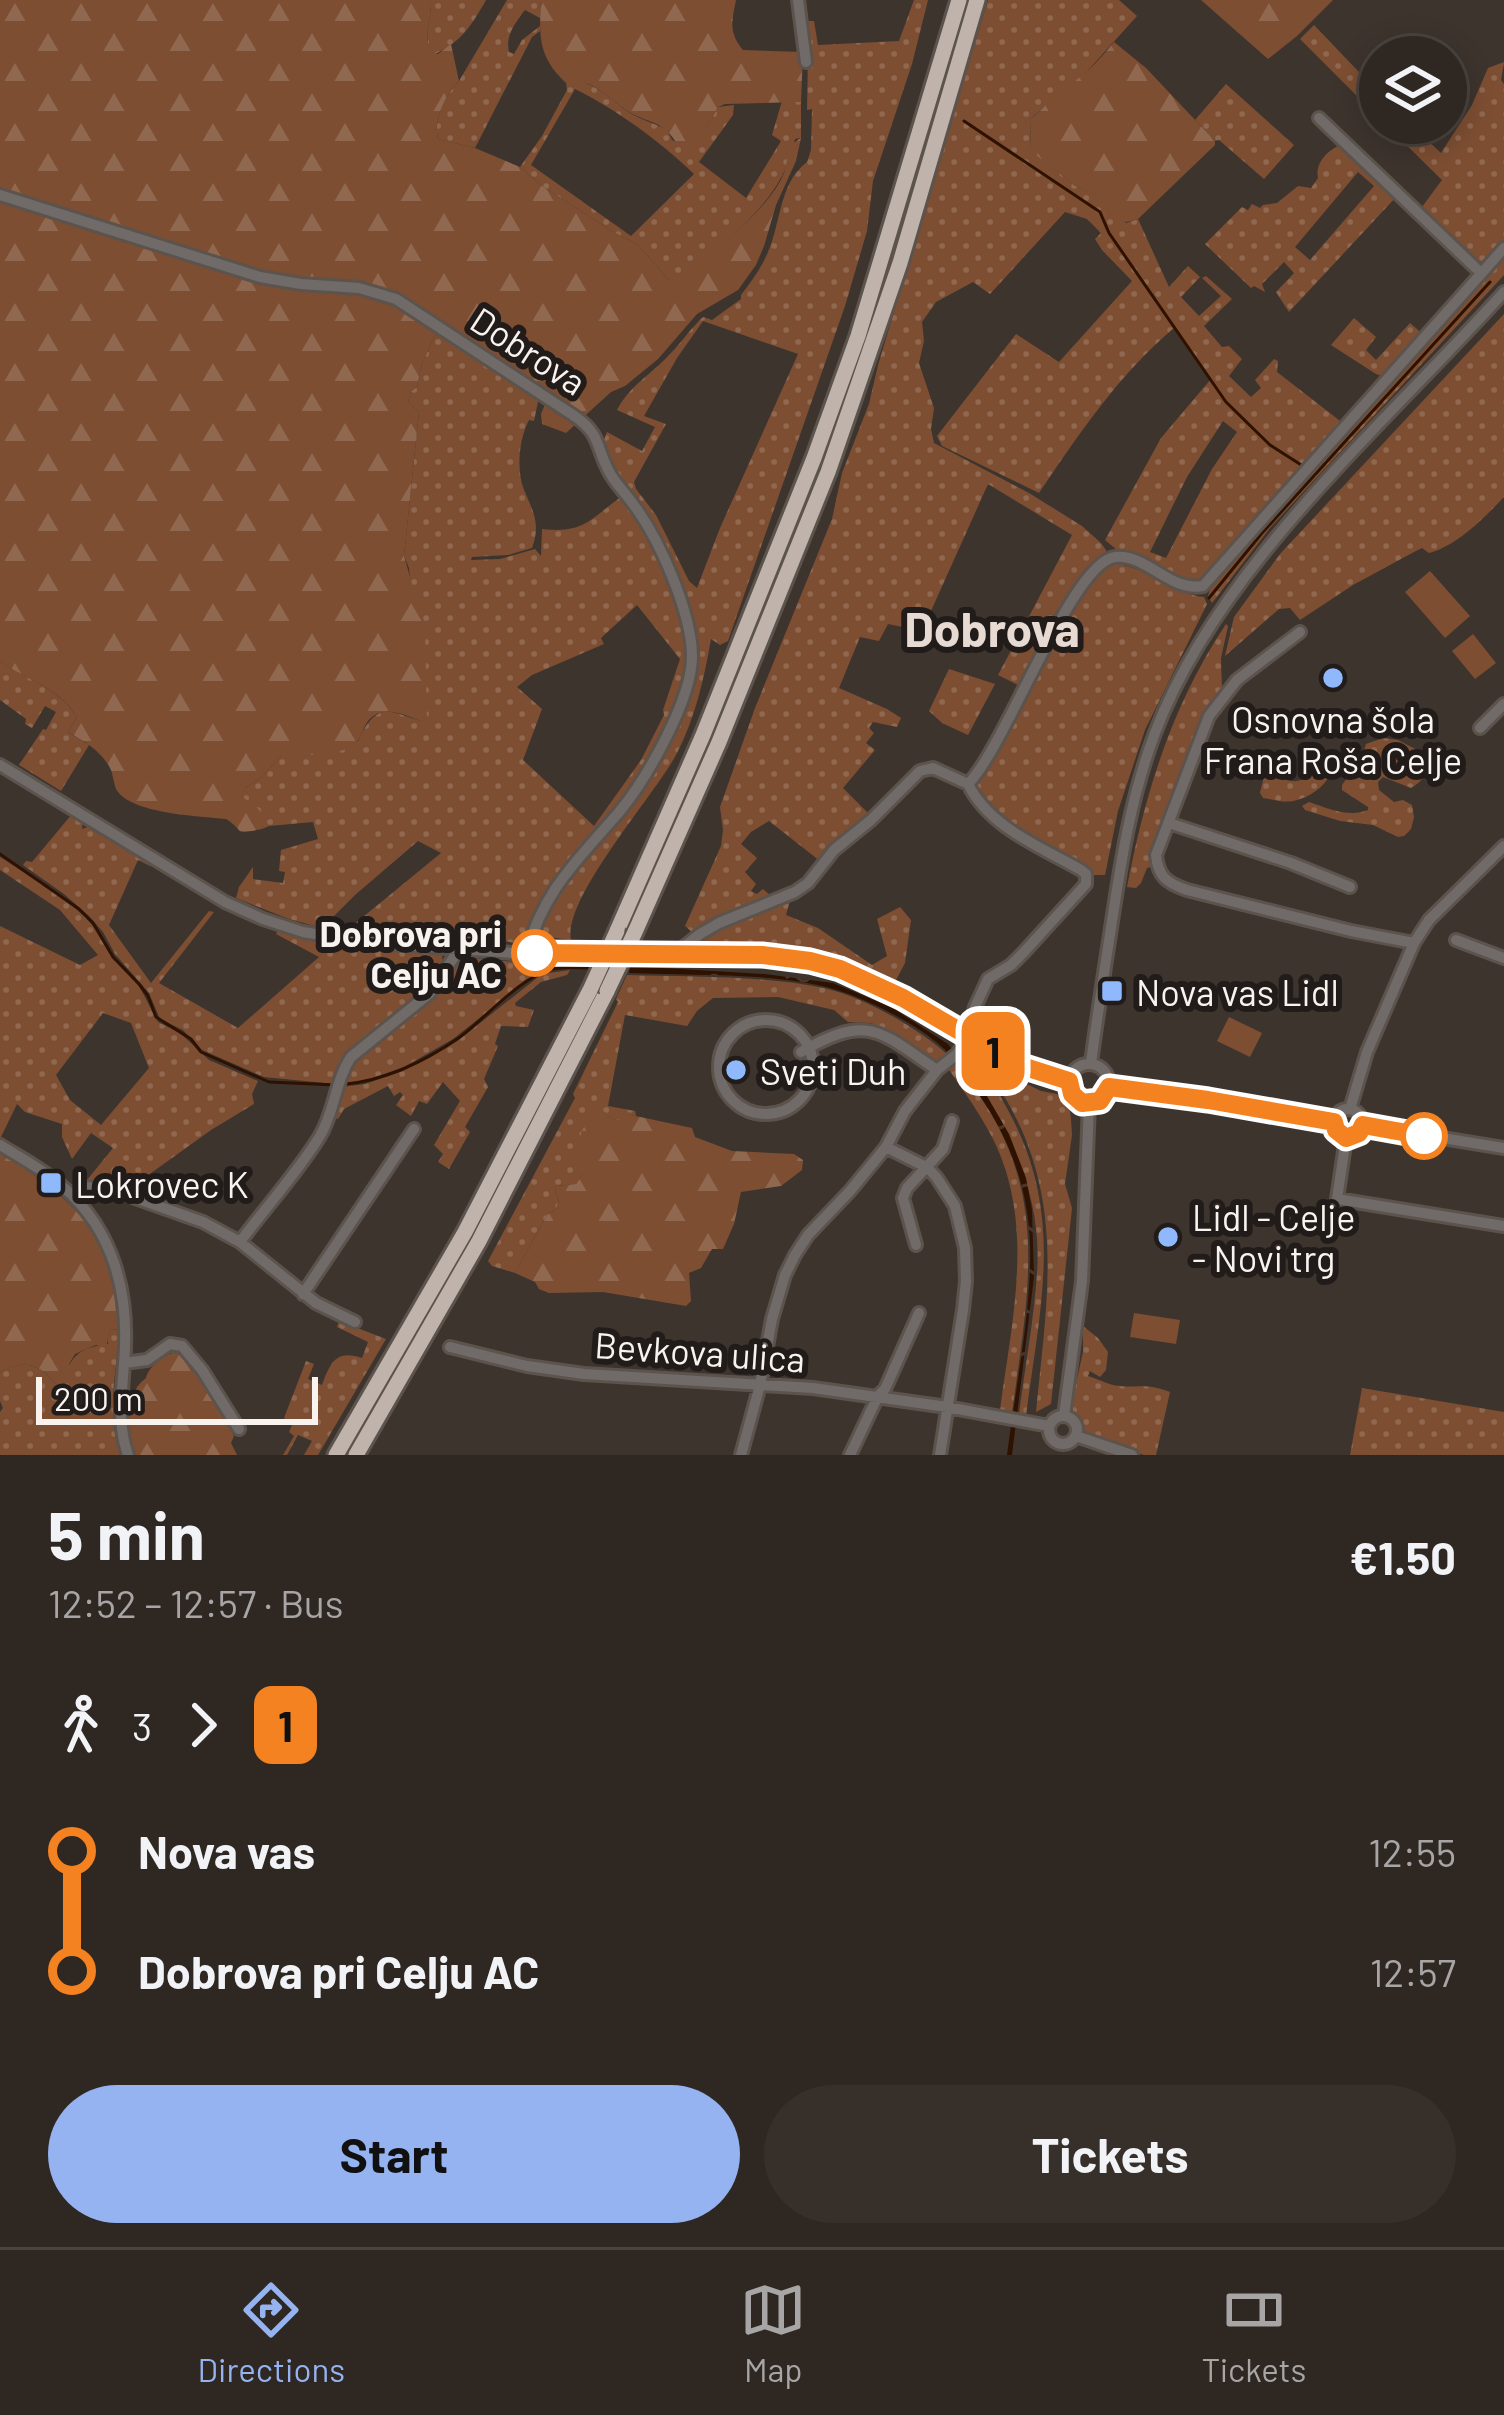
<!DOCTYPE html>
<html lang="en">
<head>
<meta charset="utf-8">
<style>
  body { margin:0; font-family:Barlow,sans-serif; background:#362f2a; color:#f1f3f6; height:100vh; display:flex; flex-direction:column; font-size:45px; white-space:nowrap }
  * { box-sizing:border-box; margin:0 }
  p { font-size:39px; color:#a7a5a5 }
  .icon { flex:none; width:66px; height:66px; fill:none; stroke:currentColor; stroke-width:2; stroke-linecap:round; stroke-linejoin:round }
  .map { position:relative; height:1455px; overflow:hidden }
  .sheet { display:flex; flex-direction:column; background:#2e2722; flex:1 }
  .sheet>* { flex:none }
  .badge { padding:0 24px; border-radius:18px; font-size:42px; line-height:78px }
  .tools { position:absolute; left:1359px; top:36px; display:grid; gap:24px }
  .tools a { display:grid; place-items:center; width:108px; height:108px; border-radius:50%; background:#2e2722; box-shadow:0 6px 30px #0003,0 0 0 3px #494440; font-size:60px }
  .scale { position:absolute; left:36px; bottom:30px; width:282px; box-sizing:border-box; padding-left:12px; border:6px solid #f9f3ef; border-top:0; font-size:33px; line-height:42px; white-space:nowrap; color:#f9f3ef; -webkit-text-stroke:9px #211c1a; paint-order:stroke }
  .map>.badge { position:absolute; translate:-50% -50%; box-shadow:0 0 0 6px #fff }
  .legs { display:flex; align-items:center; gap:18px; height:132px; padding:0 48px; font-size:39px }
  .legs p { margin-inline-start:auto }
  .overview { display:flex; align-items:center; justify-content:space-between; height:204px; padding:0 48px }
  h1 { font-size:66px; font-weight:700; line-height:90px }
  .primary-button { display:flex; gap:24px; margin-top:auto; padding:24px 48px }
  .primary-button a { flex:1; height:138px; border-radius:72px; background:#95b2f1; color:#111; font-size:48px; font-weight:700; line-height:138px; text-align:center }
  .primary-button a+a { background:#362f2a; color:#f1f3f6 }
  ul { padding:0 48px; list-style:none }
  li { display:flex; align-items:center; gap:42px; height:120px; font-size:45px }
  li i { display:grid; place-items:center; width:18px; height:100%; margin:0 15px; background:currentColor }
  li i::after { content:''; width:30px; height:30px; margin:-15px; border:9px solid; border-radius:50%; background:#2e2722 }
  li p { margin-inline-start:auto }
  li:first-child i { background:linear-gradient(#0000 50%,currentColor 0) }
  li:last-child i { background:linear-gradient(currentColor 50%,#0000 0) }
  .dock { display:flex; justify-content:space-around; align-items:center; height:168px; border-top:3px solid #494440; background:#2e2722; font-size:33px; color:#a7a5a5 }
  .dock a { display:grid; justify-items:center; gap:6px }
  .dock .on { color:#95b2f1 }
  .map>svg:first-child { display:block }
  .grass { fill:url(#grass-dots); fill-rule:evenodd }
  .forest { fill:url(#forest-firs) }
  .pitch { fill:#7d4e32 }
  .water { fill:url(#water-ripples) }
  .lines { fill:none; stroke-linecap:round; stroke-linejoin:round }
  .stream { stroke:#2f1100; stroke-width:3 }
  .minor-casing { stroke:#5c534d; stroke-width:16 }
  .highway-casing { stroke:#5c534d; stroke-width:21 }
  .minor { stroke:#706b68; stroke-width:10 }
  .highway { stroke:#bfb3ac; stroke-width:15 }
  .highway-bridge-casing { stroke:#5c534d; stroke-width:21; stroke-linecap:butt }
  .highway-bridge { stroke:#bfb3ac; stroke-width:15 }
  .line-1-casing { stroke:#fff; stroke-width:27 }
  .line-1 { stroke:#f58220; stroke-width:18 }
  .poi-dot { fill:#90b8fd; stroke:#211c1a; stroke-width:4.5 }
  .stop-1-dot { fill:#fff; stroke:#f58220; stroke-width:6 }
  .labels { text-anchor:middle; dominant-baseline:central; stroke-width:12; stroke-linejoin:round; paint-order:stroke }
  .street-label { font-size:36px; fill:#f9f3ef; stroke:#211c1a }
  .poi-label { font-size:36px; fill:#f9f3ef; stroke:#211c1a; text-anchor:start }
  .stop-label { font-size:36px; font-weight:bold; fill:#f9f3ef; stroke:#211c1a; text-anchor:end }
  .district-label { font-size:48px; font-weight:bold; fill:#e6dad2; stroke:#211c1a }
</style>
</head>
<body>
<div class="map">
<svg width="1504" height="1455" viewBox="0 0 1504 1455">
  <defs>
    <pattern id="grass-dots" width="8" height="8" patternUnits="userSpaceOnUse" patternTransform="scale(3)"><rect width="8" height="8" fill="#7d4e32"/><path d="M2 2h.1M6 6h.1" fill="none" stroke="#906850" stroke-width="1.8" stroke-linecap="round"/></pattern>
    <pattern id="forest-firs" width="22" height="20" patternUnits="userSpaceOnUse" patternTransform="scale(3)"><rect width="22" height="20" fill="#7d4e32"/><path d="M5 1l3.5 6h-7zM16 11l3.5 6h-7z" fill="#906850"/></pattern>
    <pattern id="water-ripples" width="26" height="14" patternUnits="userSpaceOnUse" patternTransform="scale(3)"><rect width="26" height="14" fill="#2f1100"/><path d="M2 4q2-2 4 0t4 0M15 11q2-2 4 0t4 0" fill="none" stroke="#4e3426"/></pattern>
  </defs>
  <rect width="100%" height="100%" fill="#3e342e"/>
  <path class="grass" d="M431,0H486C471,27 460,43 433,55C421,37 432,20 431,0Z
    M507,0H541L540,18L525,10C515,23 505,36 509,52L514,54L522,40L540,26V31L532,37L475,148L438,139C433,120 446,94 459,81Z
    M802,0H806L808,21H814L818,45L899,41L914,0H928L912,64L873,181L867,231L845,306L728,641L720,645L711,639C704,679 695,719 676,755C654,796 563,898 571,940L539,936L537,930L555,893L620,815L689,696L686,606L653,526L617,478L602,445L607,432L642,451L655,427L617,410C630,385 652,374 670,354C682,342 690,329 703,317L712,320L741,299V295C751,282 762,267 768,252C781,223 779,183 807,162L811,150L812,109L807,110L808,55ZM703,321L798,354L720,528L697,588L689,581L656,515L636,489L634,482L666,424L644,416L677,358Z
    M988,0H1119L1137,16L1082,77L1030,119L1031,150L1074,185L1104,199L1103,207L1126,223L1138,219L1169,287L1188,266L1200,277L1181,297L1199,316L1221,296L1202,278L1206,276L1232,299L1204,326L1222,347L1229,346L1242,359L1229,376L1251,397L1261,388L1255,380L1274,359L1278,361L1277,372L1344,424L1207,578L1190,584L1123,555L1105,540L1161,438L1211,379L1174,328C1119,374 1079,434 1039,493L942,446L937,436L1016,334L1059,362L1132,281L1102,250L1095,239L1101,233L1087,219L1065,212L990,294L973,282L936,302L922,322L924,341L919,363L934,408L931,429L934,443L1029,493L1082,526L1101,543L1106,550V556L1020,686L998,675L1072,535L988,484L922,631L888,624L879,641L860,637L839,688L887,709L901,718L897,727L873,722L869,728L874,733L866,743L875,750L843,788L871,816L820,861L769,821L751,832L741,844L757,858L745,872L756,884L751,891L757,894L763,889L772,897L739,907L693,933L685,926L721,846L723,830L720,807L755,708L832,519L842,473L869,404L878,365ZM1223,421L1237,432L1212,469L1166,558L1150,552L1187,477Z
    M1314,25L1380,94V119L1300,39Z
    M1504,62L1501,80L1504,84V243L1487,263L1476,262L1419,211L1442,180L1384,123H1409L1441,153L1472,105L1488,68Z
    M570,80C596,81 610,100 630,113C642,120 655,124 667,129L672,140L694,150L718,107L734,105L733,115L699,162L746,198L781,141L772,135L782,101L801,102V138L795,139C791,151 788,165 782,176C759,219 714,250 678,281H670L637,244L615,233L542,186L520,167L542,136L567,90L566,83ZM575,89C617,110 660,141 694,174L631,236L531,165Z
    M1226,84L1294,145L1264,179L1219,140L1215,141L1195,120Z
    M1340,145L1397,196L1289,312L1276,292L1294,273L1284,262L1262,284L1265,292L1254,286L1251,288L1205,244L1242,207L1248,210L1252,204L1260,208L1263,205L1277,203L1298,186L1311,188L1318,178C1315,163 1327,151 1340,145ZM1358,172L1374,186L1310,260L1295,247Z
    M1504,254V275L1270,528L1212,603L1208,596L1212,583C1307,471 1411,367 1504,254Z
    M1504,314V497C1485,517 1457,546 1429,553L1422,548L1414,552L1353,585L1300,620L1290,608L1279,609L1225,656L1234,617L1280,554Z
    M1354,318L1376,337L1366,350L1376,360L1410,323L1425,336L1388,378L1376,374L1331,345Z
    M438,330L476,358L539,397L534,421L529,420C519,439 516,469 524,490C533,511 541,524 532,548L508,555L472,557L471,560L500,559L535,549L541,556L542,529C587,534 591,517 624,495C632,507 643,519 650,532C665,557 692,636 688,664C675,744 616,808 566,867C556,879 546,891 539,905C531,919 529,933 515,943L493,939H400L326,929L289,919L236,898L239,887L253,867V879L283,883L285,872L279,871L281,850L318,839L313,822L269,826L262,829L263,823L243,798L245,788L262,777L282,755L358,741C378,698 390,712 427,723L409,568L404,556L419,412L408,402L411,391L417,387L422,363ZM637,605L680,659L663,710L664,715L641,760L594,826L523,760L542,709L517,687L532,675L604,644L601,638ZM418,841L441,853L352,926L331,919L355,895Z
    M1116,564C1148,567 1171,594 1204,597L1207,604L1145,730L1118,811L1105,875H1094C1060,850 992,828 976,787L1072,608L1103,570Z
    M1226,624L1228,626L1221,658L1222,690L1200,726L1150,853L1151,867L1147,868L1141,883L1136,888L1127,887C1145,793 1172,705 1226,624Z
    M0,661C28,681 57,686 77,717L68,732L89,745L61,791L19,765L43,729L46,730L56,712L45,706L32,728L25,724L26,719L0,700Z
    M949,669L995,684L968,735L942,723L929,711Z
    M1383,738L1398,740L1421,752C1428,770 1428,778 1411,788L1383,777L1378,782L1379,790L1394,802L1403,800L1412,805L1414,817L1411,829L1404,836L1398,837L1373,825L1340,821L1305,810L1302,806L1309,802C1327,808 1349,818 1368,810V807L1342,790V785L1362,757L1366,744Z
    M1317,752L1330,754C1340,777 1314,797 1293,801C1283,803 1272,799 1263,798L1260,793L1264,776C1286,776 1293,790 1313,772L1314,756Z
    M72,814L83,821L82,829L90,826L153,864L150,866L138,860L109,925L151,983L209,911L214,912L159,983L238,1028L319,957L276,934L278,930C331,948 386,952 442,954L443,966L425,991L358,1046L335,1084L264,1077L202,1050L183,1030L160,1019L149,993L115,954L103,932L89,916L64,894L23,865L26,861L32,862Z
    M0,857L61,896L86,918L99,933L112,957L139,986L158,1022L180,1033L209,1060L258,1081L252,1094L254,1104L211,1130L126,1191L87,1180L113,1148L91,1133L72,1159L62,1137V1124L25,1112L17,1104L0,1139V926L80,965L98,955L60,910L0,870ZM103,1013L131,1023L149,1068L101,1125L70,1100L56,1075Z
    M791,897L786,915L818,928L872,965L887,956L877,919L900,907L911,920L905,963L894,984L838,964L694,949L693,945L712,931Z
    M471,958L537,964L589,961L588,964L540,970L453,1039L404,1067L364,1081L341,1083C362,1045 404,1029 432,998C446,983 450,962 471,958Z
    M570,970L567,975L541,982L515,1003L516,1006L534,1010L528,1027L501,1026L495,1044L498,1046L484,1079L488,1087L465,1127L470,1132L449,1169L438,1162L443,1154L434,1145L460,1101L443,1082L427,1104L419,1101L411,1116L396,1105L403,1095L400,1092L394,1096L388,1086L344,1109L338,1119L335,1118L340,1104L341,1087L365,1084L403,1071L456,1042L542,974Z
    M627,975C692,977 760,975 824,988C864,997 918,1028 948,1055L941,1062H935L885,1029L871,1023L848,1022L834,1010L778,997L713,998L697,1011L687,1026L625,1015L608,1106L635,1111L636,1116L631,1115L622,1121L612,1119L600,1109L583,1174L576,1184L556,1186L555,1192L559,1201L556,1209L547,1215L515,1273L492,1266L488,1261L575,1098L573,1094L618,1002L616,999Z
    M964,1052C983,1066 998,1091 1009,1112C1065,1216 1040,1305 1026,1416L1019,1414C1025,1367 1034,1319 1037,1273C1043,1191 1006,1120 958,1057Z
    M976,1059L1041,1091L1057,1094L1070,1111L1071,1120L1072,1135L1065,1184L1072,1208L1051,1404L1036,1412C1047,1299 1066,1199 1004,1096C996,1083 985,1071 976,1059Z
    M953,1062C1053,1176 1031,1274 1012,1413L1000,1410C1012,1319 1036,1223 992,1137C979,1112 963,1090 947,1067Z
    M339,1321L386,1339L318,1455H304L312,1441L298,1435L287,1455H283L294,1436L289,1432L292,1425L284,1418L306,1361L314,1364L308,1379L322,1385C330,1363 336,1349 362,1358L368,1342L337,1327Z
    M1083,1326L1098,1338L1108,1352L1106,1370L1100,1377L1090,1371L1088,1376C1098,1379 1109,1385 1119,1386C1142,1388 1145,1383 1170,1392L1156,1455H1144L1082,1433L1071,1406L1083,1352Z
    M111,1329L121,1330C115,1373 107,1413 120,1455H0V1412L3,1408L0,1401V1372C26,1359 38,1363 58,1386C73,1357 74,1349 108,1344L107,1339Z
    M1362,1388L1504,1412V1455H1350Z"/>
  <path class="forest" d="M0,0H431C432,20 421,37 433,54H438L451,44L459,81C446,94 433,120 438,139L475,148L520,167L542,186L615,233L637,244L670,281L678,280C709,254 769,211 784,173C787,164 788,154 790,145L801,138L796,161L776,205L764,246L756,265L738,290L697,314L658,359L625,386L611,392L566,433L542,424L541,414L546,402L438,330L422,363L417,387L411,391L408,402L419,412L404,556L425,629L427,724C408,716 380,701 366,724C361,734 360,741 350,747C331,757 303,755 282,755L262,777L245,788L244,798C256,806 267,813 262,829C231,835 247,832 226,819C199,816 130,814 116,789C115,787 112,772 111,770C102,751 85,742 68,732L77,717C58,686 27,681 0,661Z
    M541,0H736C732,21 728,32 743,50L803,52L801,102L725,104L718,107L694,151L691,152C673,146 675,135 662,127C651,120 637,118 626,110C606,97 591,76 566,83C538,57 539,36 541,0Z
    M1201,0H1333L1297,36L1268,59Z
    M1114,42L1146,68L1215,141V145L1138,219C1123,224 1115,223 1103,213V199L1074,185L1031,151L1030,119C1042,112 1049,99 1061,91C1084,76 1096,64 1114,42Z
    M600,1108L612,1119L622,1120L631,1115L692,1128L695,1137L732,1151L794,1154L803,1160L802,1170L781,1186L741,1192L734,1224L723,1249H712L701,1268L689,1273L691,1301L686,1306L603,1292L549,1293L539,1289L535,1282L515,1273L547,1215L556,1209L559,1201L555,1192L556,1186L576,1184L583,1174C569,1151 581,1132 593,1110Z
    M0,1152C79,1204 112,1231 121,1330L111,1329L107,1339V1348L96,1345L75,1354L69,1364L71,1379L63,1386H58C38,1363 27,1359 0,1372Z
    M177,1352L199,1378L234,1436L231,1443L237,1455H134C125,1430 123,1395 146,1378C149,1366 164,1354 177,1352Z"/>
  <path class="pitch" d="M1430,571L1470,616L1445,638L1405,592Z
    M1473,634L1496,663L1475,679L1452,651Z
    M1229,1017L1262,1033L1250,1057L1217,1041Z
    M1134,1313L1180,1320L1176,1344L1130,1337Z"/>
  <path class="water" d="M630,966L765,974L833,983L891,1007L948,1044L958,1057L984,1091L1009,1134L1026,1178L1032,1210L1034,1277L1012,1455H1007C1015,1390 1032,1310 1030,1245C1028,1182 1005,1126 966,1077C959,1067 952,1056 943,1048C916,1023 865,998 830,988C768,972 693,976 629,973Z"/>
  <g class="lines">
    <path class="stream" d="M964,121L1100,212L1109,233L1226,402L1270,445L1306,468
      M1209,598L1262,533L1490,282
      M0,854L79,909L93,923L113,957L139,984L148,996L156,1017L191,1039L201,1052L269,1082L336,1085
      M346,1084C386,1080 427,1060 460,1037C487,1017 519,978 552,969C565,966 578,968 591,968"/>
    <defs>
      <path id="minor" d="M798,0L806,62
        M1319,118L1481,273
        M0,195L260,277L301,284L359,288L396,299L573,415C603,435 595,448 611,475C617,485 626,494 633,504C659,538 691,611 692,655C693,698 647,778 620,811C578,860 544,889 526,954
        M1300,632L1237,680L1209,716L1156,855C1158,877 1167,883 1187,890L1351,931L1414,943
        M1480,728L1504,704
        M0,765L225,902L263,919L303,932L364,942L526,954L594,953
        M1169,823L1291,863L1350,887
        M1456,940L1504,958
        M638,953L762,955L810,961L840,969L930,1012L1015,1064L1069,1081
        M675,954L700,934L719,923L795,892L808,883L834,850L871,820L920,771L933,768L968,784
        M719 1067a47 47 0 1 1 94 0a47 47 0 1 1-94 0Z
        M801,1052C869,1013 879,1031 937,1070
        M1091,1063C1097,1018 1104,973 1111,928C1121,861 1131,796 1155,733C1217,568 1387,422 1504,292
        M1069 1084a20 20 0 1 1 40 0a20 20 0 1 1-40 0Z
        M1109,1087L1334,1122
        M1334 1123a14 14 0 1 1 28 0a14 14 0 1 1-28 0Z
        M1350,1109L1367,1052L1414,943L1429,920L1504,846
        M1363,1125L1504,1148
        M1346,1138L1337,1199L1504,1226
        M0,1145C21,1158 44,1170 62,1186C115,1231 130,1296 124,1363C122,1395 117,1424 128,1455
        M886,1147L928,1168L937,1178L955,1206L965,1248L966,1281L963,1310L940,1455
        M72,1195L88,1187L124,1194L203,1222L240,1242L316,1303L355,1322
        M240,1242C265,1208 298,1172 320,1136C335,1111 335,1081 351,1057L430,993L460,948
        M916,1245L903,1198L907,1188L943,1149L952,1121
        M303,1294L414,1129
        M450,1347L527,1366L584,1374L813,1388L947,1407L1049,1426
        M124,1363L147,1360L170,1344L182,1346L202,1370L239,1429
        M1064,1416L1082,1281L1089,1104
        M1049 1430a14 14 0 1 1 28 0a14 14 0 1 1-28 0Z
        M1076,1436L1132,1455
        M741,1455L760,1385L772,1319L785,1275L795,1255L808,1235L850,1191L886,1147L905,1111L937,1070L957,1054L969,1036L975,1007L988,979L1011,965L1024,952L1086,884V874L1081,870C1041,847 990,828 968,784C1005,748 1072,562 1115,557C1148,554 1169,592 1203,586L1504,248
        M850,1455L878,1396L885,1389L919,1313"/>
      <path id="highway" d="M617,931L703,735L814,458L858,336L959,0
        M635,932L719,742L828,472L900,263L977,0
        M336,1455L465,1232L590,990
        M356,1455L479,1241L607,991"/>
    </defs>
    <use href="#minor" class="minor-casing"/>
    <use href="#highway" class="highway-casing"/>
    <use href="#minor" class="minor"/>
    <use href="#highway" class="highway"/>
    <defs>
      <path id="highway-bridge" d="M590,990L617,931
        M607,991L635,932"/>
    </defs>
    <use href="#highway-bridge" class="highway-bridge-casing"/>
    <use href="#highway-bridge" class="highway-bridge"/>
  </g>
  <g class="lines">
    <defs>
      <path id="line-1" d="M535,953L762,955L810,961L840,969L903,998L1016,1064L1069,1081L1072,1094L1082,1103L1100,1101L1109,1087L1208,1100L1334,1122L1336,1130L1346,1138L1359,1133L1363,1125L1424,1136"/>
    </defs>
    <use href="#line-1" class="line-1-casing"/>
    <use href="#line-1" class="line-1"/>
  </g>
  <g class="poi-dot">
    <circle cx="1333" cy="678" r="12"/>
    <rect x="1100" y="979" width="24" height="24" rx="6"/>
    <circle cx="736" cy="1070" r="12"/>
    <rect x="39" y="1171" width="24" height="24" rx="6"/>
    <circle cx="1168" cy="1237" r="12"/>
  </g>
  <g class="stop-1-dot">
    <circle cx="535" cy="953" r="21"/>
    <circle cx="1424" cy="1136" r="21"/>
  </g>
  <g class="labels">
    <g class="street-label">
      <text transform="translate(529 350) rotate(33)">Dobrova</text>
      <text transform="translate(700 1351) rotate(4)">Bevkova ulica</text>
    </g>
    <g class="poi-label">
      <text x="1333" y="718" text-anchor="middle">Osnovna šola<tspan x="1333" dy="41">Frana Roša Celje</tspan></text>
      <text x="1136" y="991">Nova vas Lidl</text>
      <text x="760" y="1070">Sveti Duh</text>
      <text x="75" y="1183">Lokrovec K</text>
      <text x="1192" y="1216">Lidl - Celje<tspan x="1192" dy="41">- Novi trg</tspan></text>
    </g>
    <g class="stop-label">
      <text x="502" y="932">Dobrova pri<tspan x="502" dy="41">Celju AC</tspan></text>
    </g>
    <g class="district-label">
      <text x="992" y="628">Dobrova</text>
    </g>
  </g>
</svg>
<div class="tools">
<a><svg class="icon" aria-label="layers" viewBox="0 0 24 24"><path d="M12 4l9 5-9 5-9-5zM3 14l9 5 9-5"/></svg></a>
</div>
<div class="scale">200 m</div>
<b class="badge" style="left:993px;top:1051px;background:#f58220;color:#111">1</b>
</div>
<section class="sheet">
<div class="overview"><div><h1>5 min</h1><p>12:52 – 12:57 · Bus</p></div><b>€1.50</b></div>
<div class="legs"><svg class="icon" aria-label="walk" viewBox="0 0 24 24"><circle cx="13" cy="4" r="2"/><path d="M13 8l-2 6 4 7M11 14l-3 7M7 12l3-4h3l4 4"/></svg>3<svg class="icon" aria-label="forward" viewBox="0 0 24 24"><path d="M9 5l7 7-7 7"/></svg><b class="badge" style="background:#f58220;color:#111">1</b></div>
<ul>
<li><i style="color:#f58220"></i><b>Nova vas</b><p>12:55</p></li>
<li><i style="color:#f58220"></i><b>Dobrova pri Celju AC</b><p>12:57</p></li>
</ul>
<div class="primary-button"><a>Start</a><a>Tickets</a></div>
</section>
<nav class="dock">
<a class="on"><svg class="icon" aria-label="directions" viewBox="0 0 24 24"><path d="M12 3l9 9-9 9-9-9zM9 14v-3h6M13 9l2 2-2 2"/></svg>Directions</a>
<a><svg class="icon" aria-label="map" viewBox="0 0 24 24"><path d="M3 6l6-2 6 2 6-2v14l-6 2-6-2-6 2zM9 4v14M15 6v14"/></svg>Map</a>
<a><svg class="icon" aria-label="tickets" viewBox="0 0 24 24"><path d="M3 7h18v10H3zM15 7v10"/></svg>Tickets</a>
</nav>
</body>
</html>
